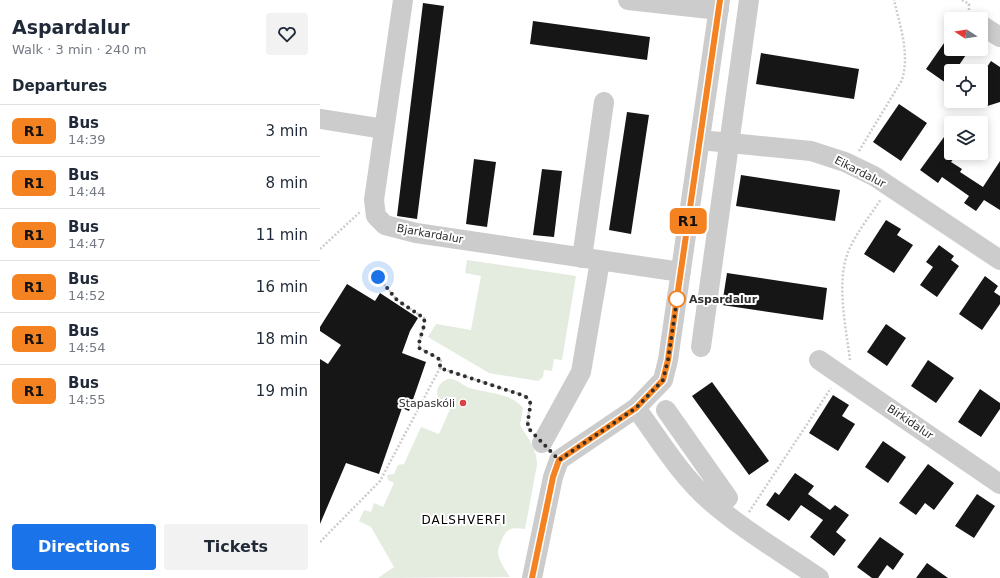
<!DOCTYPE html>
<html lang="en">
<head>
<meta charset="utf-8">
<style>
  body { margin:0; font-family:"DejaVu Sans",sans-serif; background:#f2f2f3; color:#1f2937; height:100vh; display:flex; flex-direction:column; font-size:15px; white-space:nowrap }
  * { box-sizing:border-box; margin:0 }
  p { font-size:13px; color:#747a83 }
  .icon { flex:none; width:22px; height:22px; fill:none; stroke:currentColor; stroke-width:2; stroke-linecap:round; stroke-linejoin:round }
  .map { position:relative; flex:1; overflow:hidden }
  .side { display:flex; flex-direction:column; background:#fff; width:320px }
  .side>* { flex:none }
  .badge { padding:0 8px; border-radius:6px; font-size:14px; line-height:26px }
  .needle { width:26px; rotate:282deg }
  .buttons { position:absolute; left:624px; top:12px; display:grid; gap:8px }
  .buttons a { display:grid; place-items:center; width:44px; height:44px; border-radius:4px; background:#fff; box-shadow:0 2px 10px #0003; font-size:20px }
  .you { position:absolute; width:20px; height:20px; margin:-10px; border:3px solid #fff; border-radius:50%; background:#1a73e8; box-shadow:0 0 0 6px #1a73e833 }
  .map>.badge { position:absolute; translate:-50% -50%; box-shadow:0 0 0 2px #fff }
  h2 { padding:0 12px; font-size:15px; line-height:36px }
  .round { display:grid; place-items:center; flex:none; width:42px; height:42px; border-radius:4px; background:#f2f2f3 }
  .summary { display:flex; align-items:center; justify-content:space-between; height:68px; padding:0 12px }
  h1 { font-size:19px; font-weight:800; line-height:30px }
  .cta { display:flex; gap:8px; margin-top:auto; padding:8px 12px }
  .cta a { flex:1; height:46px; border-radius:4px; background:#1a73e8; color:#fff; font-size:16px; font-weight:800; line-height:46px; text-align:center }
  .cta a+a { background:#f2f2f3; color:#1f2937 }
  ul { padding:0; list-style:none }
  li { display:flex; align-items:center; gap:12px; height:52px; padding:0 12px; border-top:1px solid #e0e1e3 }
  li div { flex:1 }
  li b { display:block; font-size:15px }
  li em { font-style:normal }
  li .badge { min-width:44px; font-weight:700; text-align:center }
  main { display:flex; flex:1; min-height:0 }
  .map>svg:first-child { display:block }
  .green { fill:#e4ebdf }
  .building { fill:#161616 }
  .lines { fill:none; stroke-linecap:round; stroke-linejoin:round }
  .path { stroke:#ccc; stroke-width:2.5; stroke-dasharray:2 2; stroke-linecap:butt }
  .minor { stroke:#ccc; stroke-width:20 }
  .line-casing { stroke:#fff; stroke-width:9 }
  .line { stroke:#f58220; stroke-width:6 }
  .walk { stroke:#2f2f2f; stroke-width:4; stroke-dasharray:0 7.2 }
  .stop-dot { fill:#fff; stroke:#f58220; stroke-width:2 }
  .poi-dot { fill:#d64342; stroke:#fff; stroke-width:1.5 }
  .labels { text-anchor:middle; dominant-baseline:central; stroke-width:4; stroke-linejoin:round; paint-order:stroke }
  .street-label { font-size:11px; fill:#2f2f2f; stroke:#fff }
  .stop-label { font-size:11px; font-weight:bold; fill:#2f2f2f; stroke:#fff; text-anchor:start }
  .poi-label { font-size:11px; fill:#2f2f2f; stroke:#fff; text-anchor:end }
  .neighbourhood-label { font-size:12px; letter-spacing:1px; fill:#000; stroke:#fff }
</style>
</head>
<body>
<main>
<section class="side">
<div class="summary"><div><h1>Aspardalur</h1><p>Walk · 3 min · 240 m</p></div><a class="round"><svg class="icon" aria-label="heart" viewBox="0 0 24 24"><path d="M12 20l-8-8c-3-5 5-10 8-4 3-6 11-1 8 4z"/></svg></a></div>
<h2>Departures</h2>
<ul>
<li><span class="badge" style="background:#f58220;color:#111">R1</span><div><b>Bus</b><p>14:39</p></div><em>3 min</em></li>
<li><span class="badge" style="background:#f58220;color:#111">R1</span><div><b>Bus</b><p>14:44</p></div><em>8 min</em></li>
<li><span class="badge" style="background:#f58220;color:#111">R1</span><div><b>Bus</b><p>14:47</p></div><em>11 min</em></li>
<li><span class="badge" style="background:#f58220;color:#111">R1</span><div><b>Bus</b><p>14:52</p></div><em>16 min</em></li>
<li><span class="badge" style="background:#f58220;color:#111">R1</span><div><b>Bus</b><p>14:54</p></div><em>18 min</em></li>
<li><span class="badge" style="background:#f58220;color:#111">R1</span><div><b>Bus</b><p>14:55</p></div><em>19 min</em></li>
</ul>
<div class="cta"><a>Directions</a><a>Tickets</a></div>
</section>
<div class="map">
<svg width="680" height="578" viewBox="0 0 680 578">
  <rect width="100%" height="100%" fill="#fff"/>
  <path class="green" d="M147,260L256,276L242,360L234,359L232,371L224,370L223,377L218,381L169,373L108,337L116,324L151,330L161,276L145,273Z
    M128,379C138,378 141,385 150,388C167,394 191,392 203,408L200,425C208,439 217,448 217,465L205,529C191,527 186,528 181,542C180,544 178,548 178,551C178,560 185,570 190,577L58,578L74,567L51,527L39,521L44,510L51,512L54,503L63,507L74,483L68,480L67,475L74,474L78,465L84,464L101,427L119,434L131,407L121,402C114,393 117,383 128,379Z"/>
  <path class="building" d="M103,3L124,6L97,219L77,216Z
    M213,21L330,37L327,60L210,44Z
    M631,33V49H650L635,71H631V76L626,83L606,69Z
    M441,53L539,69L534,99L436,84Z
    M671,61L680,67V102L661,108V76Z
    M579,104L607,123L581,161L553,142Z
    M307,112L329,115L311,234L289,230Z
    M624,137L631,142V153H638L631,162L642,169L640,172L663,187L680,161V210L664,200L656,211L644,203L649,196L622,177L618,183L600,170Z
    M154,159L176,162L167,227L146,224Z
    M222,169L242,171L234,237L213,235Z
    M421,175L520,190L515,221L416,206Z
    M566,220L581,229L577,235L593,245L574,273L544,254Z
    M619,245L634,256L631,260L639,266L617,297L600,285L613,267L606,262Z
    M407,273L507,288L503,320L402,305Z
    M665,276L678,286L674,292L680,296V304L662,330L639,314Z
    M27,284L55,301L60,293L98,318L90,331L82,353L106,362L89,411L82,408L59,474L26,463L0,524V359L8,364L21,345L0,331V327Z
    M566,324L586,338L567,366L547,352Z
    M608,360L634,378L616,403L591,386Z
    M392,382L449,461L429,475L372,396Z
    M660,389L680,403V409L661,437L638,422Z
    M513,395L529,405L522,416L535,424L518,451L489,433Z
    M563,441L586,457L568,483L545,467Z
    M608,464L634,483L614,510L605,503L596,515L579,503Z
    M475,473L494,486L488,494L510,510L515,505L529,515L516,532L526,540L514,556L490,537L503,520L481,505L469,521L446,505L455,492L459,495Z
    M657,494L675,506L654,538L635,526Z
    M560,537L584,554L573,570L567,565L558,578H552L537,567Z
    M607,563L628,578H596Z"/>
  <g class="lines">
    <path class="path" d="M642,0L649,4V13
      M539,151L582,80C590,53 580,26 574,0
      M0,249L40,212
      M530,360C526,327 516,284 528,252C536,233 550,216 561,199
      M120,368L205,396L210,401C211,412 204,422 210,431
      M429,512L511,388
      M0,542L60,481L120,368L121,361L118,358L99,348C98,338 106,328 104,318L77,300L58,277"/>
    <path class="minor" d="M83,0L54,200L56,216L65,225L96,233L361,272
      M308,0L399,10
      M661,25L680,37
      M0,119L64,129
      M380,140L491,151L525,162L554,176L680,260
      M262,258L284,102
      M381,347L429,0
      M499,360L680,484
      M316,408C339,439 360,475 390,501C423,530 463,553 499,578
      M346,410L408,498
      M222,443L261,372L280,261
      M212,578L233,477L239,460L316,408L343,380L348,360L400,0"/>
  </g>
  <g class="lines">
    <defs>
      <path id="line" d="M212,578L233,477L239,460L316,408L343,380L348,360L400,0"/>
    </defs>
    <use href="#line" class="line-casing"/>
    <use href="#line" class="line"/>
    <path class="walk" d="M58,277L77,300L104,318C106,328 98,338 99,348L118,358L120,361V368L205,396L210,401C211,410 207,418 208,428L239,460L316,408L343,380L348,360L357,299"/>
  </g>
  <circle class="stop-dot" cx="357" cy="299" r="8"/>
  <circle class="poi-dot" cx="143" cy="403" r="4"/>
  <g class="labels">
    <g class="street-label">
      <text transform="translate(540 172) rotate(27)">Eikardalur</text>
      <text transform="translate(110 234) rotate(10)">Bjarkardalur</text>
      <text transform="translate(590 422) rotate(34)">Birkidalur</text>
    </g>
    <g class="stop-label">
      <text x="369" y="299">Aspardalur</text>
    </g>
    <g class="poi-label">
      <text x="135" y="403">Stapaskóli</text>
    </g>
    <g class="neighbourhood-label">
      <text x="144" y="520">DALSHVERFI</text>
    </g>
  </g>
</svg>
<div class="buttons">
<a><svg class="needle" viewBox="-14 -14 28 28"><path d="M0-13l5 13h-10z" fill="#e53935"/><path d="M0 13l5-13h-10z" fill="#747a83"/></svg></a>
<a><svg class="icon" aria-label="locate" viewBox="0 0 24 24"><circle cx="12" cy="12" r="6"/><path d="M12 2v4M12 18v4M2 12h4M18 12h4"/></svg></a>
<a><svg class="icon" aria-label="layers" viewBox="0 0 24 24"><path d="M12 4l9 5-9 5-9-5zM3 14l9 5 9-5"/></svg></a>
</div>
<div class="you" style="left:58px;top:277px"></div>
<b class="badge" style="left:368px;top:221px;background:#f58220;color:#111">R1</b>
</div>
</main>
</body>
</html>
